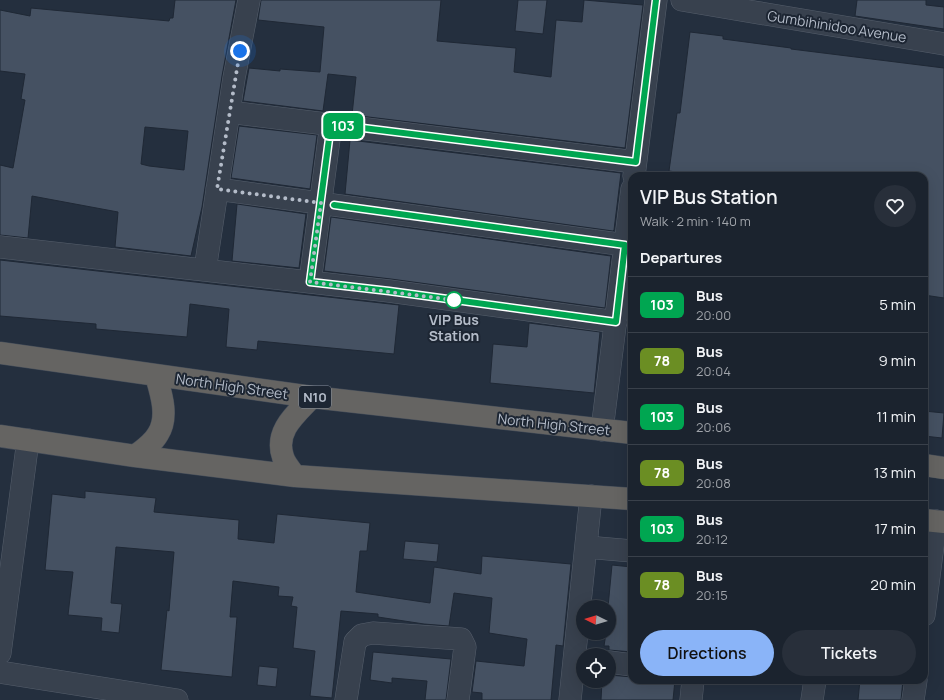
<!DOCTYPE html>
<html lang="en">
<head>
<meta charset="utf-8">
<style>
  body { margin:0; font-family:Manrope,sans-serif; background:#282f3a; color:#f1f3f6; height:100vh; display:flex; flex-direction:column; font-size:15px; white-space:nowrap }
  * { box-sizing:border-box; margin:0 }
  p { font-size:13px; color:#a0a4aa }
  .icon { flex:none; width:22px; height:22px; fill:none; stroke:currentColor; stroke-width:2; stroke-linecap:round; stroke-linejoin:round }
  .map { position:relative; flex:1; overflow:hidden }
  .details { position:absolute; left:628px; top:172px; width:300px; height:512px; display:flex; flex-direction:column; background:#1b232e; border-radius:12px; box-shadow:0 4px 16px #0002,0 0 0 1px #39404a }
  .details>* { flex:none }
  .badge { padding:0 8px; border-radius:6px; font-size:14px; line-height:26px }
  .needle { width:26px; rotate:275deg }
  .controls { position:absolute; left:576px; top:600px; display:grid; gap:8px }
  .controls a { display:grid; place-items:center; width:40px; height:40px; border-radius:50%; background:#1b232e; box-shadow:0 4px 16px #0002,0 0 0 1px #39404a; font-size:20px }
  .you { position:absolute; width:20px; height:20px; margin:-10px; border:3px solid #fff; border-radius:50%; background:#1a73e8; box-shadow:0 0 0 6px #1a73e833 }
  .map>.badge { position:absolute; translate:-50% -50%; box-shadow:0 0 0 2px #fff }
  h2 { padding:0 12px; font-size:15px; line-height:36px }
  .round { display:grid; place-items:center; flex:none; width:42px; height:42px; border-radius:21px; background:#282f3a }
  .overview { display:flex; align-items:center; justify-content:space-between; height:68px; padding:0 12px }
  h1 { font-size:19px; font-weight:600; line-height:30px }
  .primary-button { display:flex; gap:8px; margin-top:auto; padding:8px 12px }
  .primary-button a { flex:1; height:46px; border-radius:24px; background:#8ab4f8; color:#111; font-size:16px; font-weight:600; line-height:46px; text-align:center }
  .primary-button a+a { background:#282f3a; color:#f1f3f6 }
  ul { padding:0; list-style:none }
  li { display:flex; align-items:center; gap:12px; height:56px; padding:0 12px; border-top:1px solid #39404a }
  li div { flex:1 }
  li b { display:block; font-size:15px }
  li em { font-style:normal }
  li .badge { min-width:44px; font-weight:700; text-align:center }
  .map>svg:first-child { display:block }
  .building { fill:#455162; stroke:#1f2835; fill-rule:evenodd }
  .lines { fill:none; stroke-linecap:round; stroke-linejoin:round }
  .minor-casing { stroke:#565f6c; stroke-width:23 }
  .trunk-casing { stroke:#434c59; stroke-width:23 }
  .minor { stroke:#38414e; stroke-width:22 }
  .trunk { stroke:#656462; stroke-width:22 }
  .line-casing { stroke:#fff; stroke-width:9 }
  .line { stroke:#00a651; stroke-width:6 }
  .walk { stroke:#b4bcc9; stroke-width:4; stroke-dasharray:0 7.2 }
  .stop-dot { fill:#fff; stroke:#00a651; stroke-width:2 }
  .labels { text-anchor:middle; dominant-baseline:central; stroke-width:4; stroke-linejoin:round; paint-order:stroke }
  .shield { fill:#1d2633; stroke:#878f9c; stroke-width:1 }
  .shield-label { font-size:13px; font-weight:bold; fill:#b4bcc9 }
  .street-label { font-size:14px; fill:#b4bcc9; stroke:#1d2633 }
  .stop-label { font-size:14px; font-weight:bold; fill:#b4bcc9; stroke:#1d2633 }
</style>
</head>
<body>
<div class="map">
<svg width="944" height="700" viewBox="0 0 944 700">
  <rect width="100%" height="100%" fill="#242f3e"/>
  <path class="building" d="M175,0H236L222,76L202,207L191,256L115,247L118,212L32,196L28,238L0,235V165L13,168L25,100L21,99L25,74L0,71V10L30,16L31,8L169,21L170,18H173ZM145,127L188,131L184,170L149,166L141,164Z
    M261,0H441L437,41L516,48L514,72L551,77L556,20L582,22L584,0L643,5L625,148L352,115L356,77L328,74L323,111L243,101L249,68L280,71V69L320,72L324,27L258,20Z
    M518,0H547L543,34L515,31Z
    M857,0H926V5L944,7V29L855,16Z
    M690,32L723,36V39L791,48V49L944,68V298L924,295V176H706L669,171L677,113H680Z
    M239,126L317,135L310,189L231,178Z
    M350,140L621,173L614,230L613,231L345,194Z
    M237,204L306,214L299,268L232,261Z
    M331,217L611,256L605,308L391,279L324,271Z
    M0,260L399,305L394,354L258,341L257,350L226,347L229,309L190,304L187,337L96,329V324L0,316Z
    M529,323L600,332L594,393L490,383L493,344L527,347Z
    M924,411L944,413L942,438L924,436Z
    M85,491L156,498L154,512L239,520L238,539L274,543L277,514L370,523L367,551H360L356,592L430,603L434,567L481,574L482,556L571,564L563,646L556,645L551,700H482V693L472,692L476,661L524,666L527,639L489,633L492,598L454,593L449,626L424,624L378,617V614L341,611L332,698L310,696L315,651L293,648L297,607L291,606L293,597L278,596L279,587L233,581L230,617H237L232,677L161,670L167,610L169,611L174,552L116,547L111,603L122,604L119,633L101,631L102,618L68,615L73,572L45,570L52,494L85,498Z
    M405,541L439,544L437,562L403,559Z
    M612,565L632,567V610L630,629H632V652L609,650V646H604L606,633H609V607H608Z
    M373,652L451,659L446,700H425L427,681L392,678V683L370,680Z
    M259,666L278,668L276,687L257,685Z
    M609,675L632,677V680H675L673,700H601L602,681H609Z
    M860,680H903L901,700H858Z"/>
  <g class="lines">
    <defs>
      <path id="minor" d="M682,0L944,44
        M229,112L635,162
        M634,176L656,0
        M217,189L625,245
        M0,247L389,291L616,322
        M205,270L234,78L249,0
        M310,282L331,124
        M602,430L632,189
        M586,547L632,551
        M924,615L936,521
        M0,653L28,440
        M609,662L632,665
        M0,672L177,700
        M346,700L355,642L362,635L373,633L461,639L465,647L458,700
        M570,700L591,496
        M691,700L693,680
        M812,700L815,680
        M913,700L916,680"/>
      <path id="trunk" d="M0,353L312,397L632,433
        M0,436L135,456L295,476L632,499
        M135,456C143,450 153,443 158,434C169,417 161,393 156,376
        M924,465L944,468
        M295,476C291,470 285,464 283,457C274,431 296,414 312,397
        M924,520L944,522"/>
    </defs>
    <use href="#minor" class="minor-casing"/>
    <use href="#trunk" class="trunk-casing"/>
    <use href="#minor" class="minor"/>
    <use href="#trunk" class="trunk"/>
  </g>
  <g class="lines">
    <defs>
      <path id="line" d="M334,205L625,245L616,322L389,291L310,282L331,124L636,162L656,0"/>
    </defs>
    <use href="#line" class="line-casing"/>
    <use href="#line" class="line"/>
    <path class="walk" d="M240,51L217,189L321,203L310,282L454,300"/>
  </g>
  <circle class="stop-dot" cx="454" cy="300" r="8"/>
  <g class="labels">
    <rect class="shield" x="299" y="386" width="32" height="22" rx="3"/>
    <g class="shield-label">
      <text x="315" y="397">N10</text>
    </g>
    <g class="street-label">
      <text transform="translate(837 26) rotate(9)">Gumbihinidoo Avenue</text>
      <text transform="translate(232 386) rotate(8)">North High Street</text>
      <text transform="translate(554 424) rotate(6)">North High Street</text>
    </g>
    <g class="stop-label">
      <text x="454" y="319">VIP Bus<tspan x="454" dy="16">Station</tspan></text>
    </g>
  </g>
</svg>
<div class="controls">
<a><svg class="needle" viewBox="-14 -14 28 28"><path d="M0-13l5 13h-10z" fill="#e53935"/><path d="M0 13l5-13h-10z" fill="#a0a4aa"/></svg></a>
<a><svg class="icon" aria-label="locate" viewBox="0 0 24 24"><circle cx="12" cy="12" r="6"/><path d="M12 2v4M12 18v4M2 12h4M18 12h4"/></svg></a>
</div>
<div class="you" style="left:240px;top:51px"></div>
<b class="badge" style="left:343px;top:126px;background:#00a651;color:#fff">103</b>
<section class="details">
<div class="overview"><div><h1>VIP Bus Station</h1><p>Walk · 2 min · 140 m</p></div><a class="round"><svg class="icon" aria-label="heart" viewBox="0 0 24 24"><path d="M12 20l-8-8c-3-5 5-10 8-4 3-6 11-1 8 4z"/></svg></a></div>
<h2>Departures</h2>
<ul>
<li><span class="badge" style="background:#00a651;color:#fff">103</span><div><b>Bus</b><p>20:00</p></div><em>5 min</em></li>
<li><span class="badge" style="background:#6b8e23;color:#fff">78</span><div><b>Bus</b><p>20:04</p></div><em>9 min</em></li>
<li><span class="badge" style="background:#00a651;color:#fff">103</span><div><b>Bus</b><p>20:06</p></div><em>11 min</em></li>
<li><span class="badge" style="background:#6b8e23;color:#fff">78</span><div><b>Bus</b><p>20:08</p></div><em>13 min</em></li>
<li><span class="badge" style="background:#00a651;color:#fff">103</span><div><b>Bus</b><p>20:12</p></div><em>17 min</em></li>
<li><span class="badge" style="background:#6b8e23;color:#fff">78</span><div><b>Bus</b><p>20:15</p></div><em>20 min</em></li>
</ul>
<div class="primary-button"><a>Directions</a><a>Tickets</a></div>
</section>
</div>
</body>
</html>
